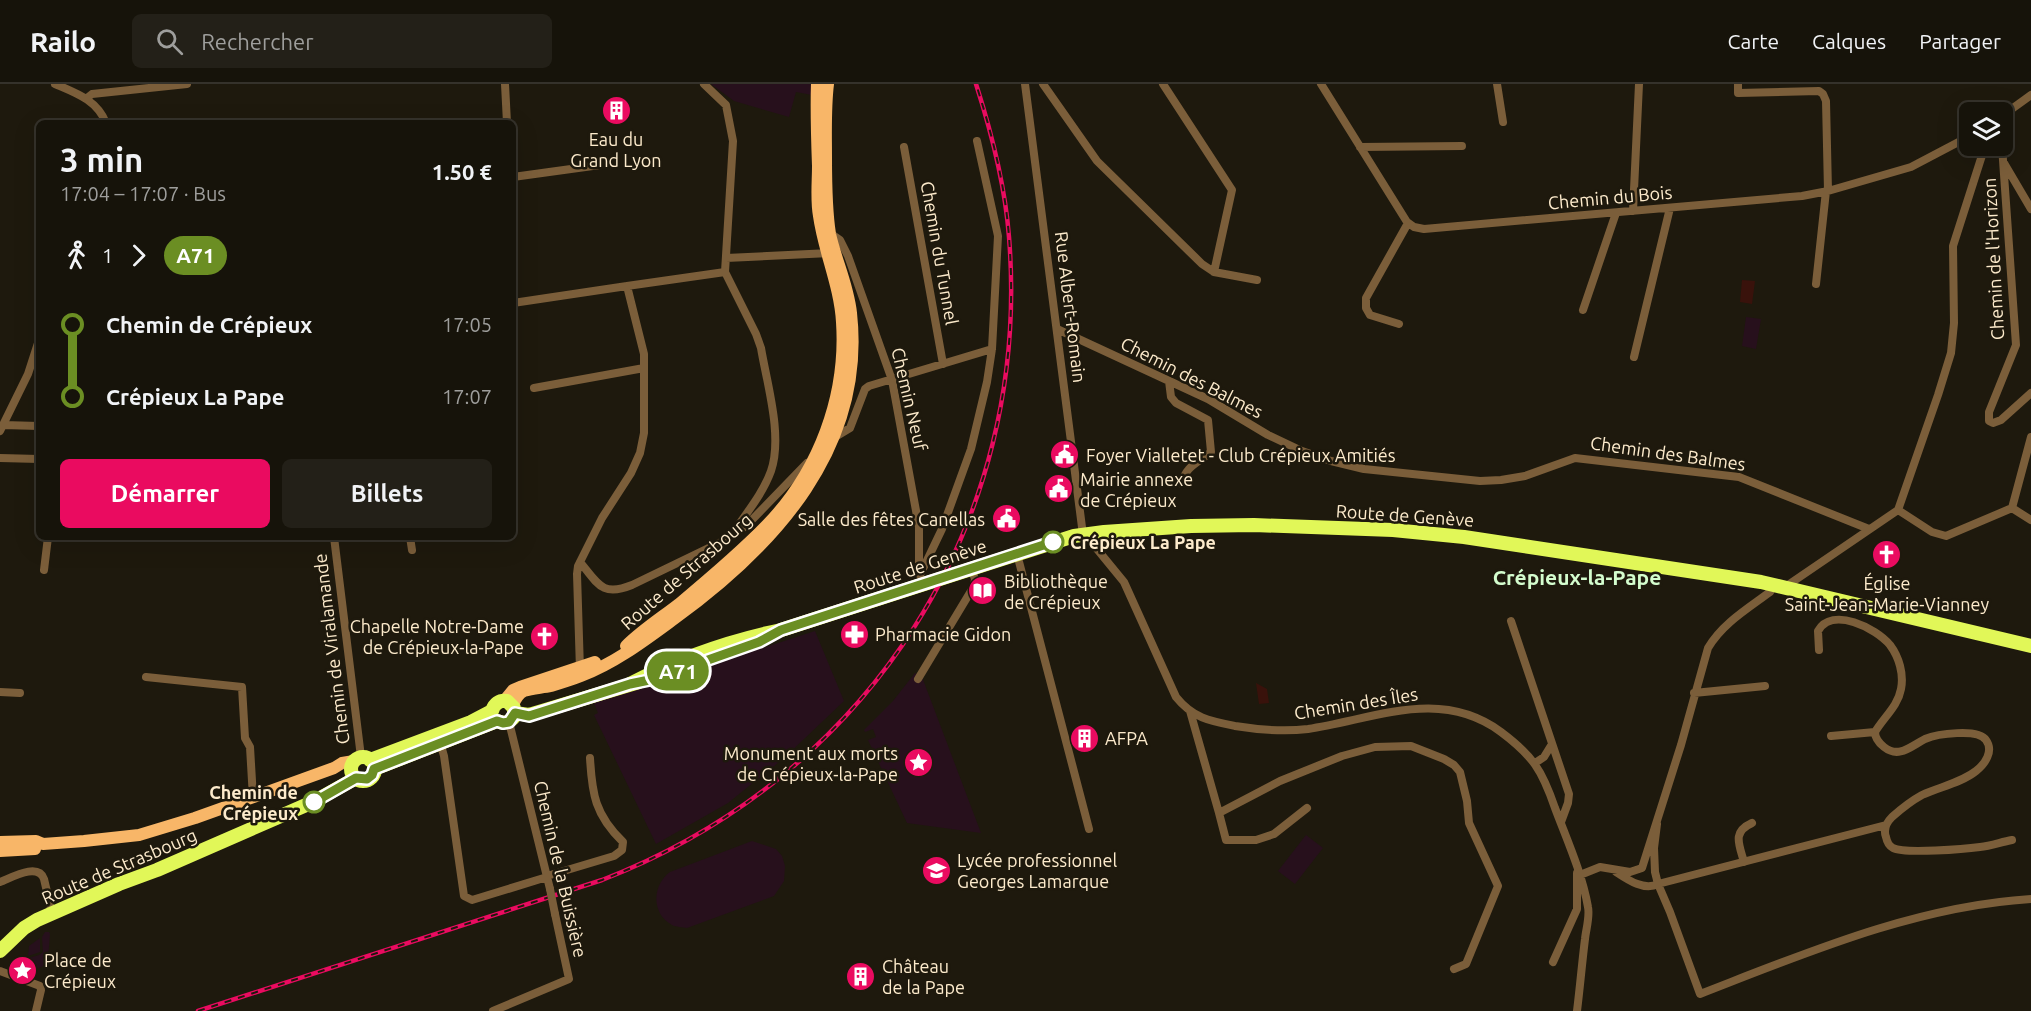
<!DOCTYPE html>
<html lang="fr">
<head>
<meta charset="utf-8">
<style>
  body { margin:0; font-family:Ubuntu,sans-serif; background:#232018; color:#f1f3f6; height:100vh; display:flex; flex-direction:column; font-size:22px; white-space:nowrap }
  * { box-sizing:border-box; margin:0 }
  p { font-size:20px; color:#9e9e9c }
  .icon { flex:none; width:33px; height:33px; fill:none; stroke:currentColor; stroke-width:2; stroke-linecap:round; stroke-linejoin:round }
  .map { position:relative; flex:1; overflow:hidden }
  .sheet { position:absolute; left:36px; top:36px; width:480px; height:420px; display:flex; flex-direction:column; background:#16130a; border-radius:9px; box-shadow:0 6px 24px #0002,0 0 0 2px #35322b }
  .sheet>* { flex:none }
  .badge { padding:0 12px; border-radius:20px; font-size:21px; line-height:39px }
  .controls { position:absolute; left:1959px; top:18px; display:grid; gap:12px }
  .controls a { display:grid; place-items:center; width:54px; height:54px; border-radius:9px; background:#16130a; box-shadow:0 6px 24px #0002,0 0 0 2px #35322b; font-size:30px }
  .map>.badge { position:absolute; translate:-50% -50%; box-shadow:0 0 0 3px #fff }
  .legs { display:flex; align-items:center; gap:9px; height:66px; padding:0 24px; font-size:20px }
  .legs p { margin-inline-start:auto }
  .headline { display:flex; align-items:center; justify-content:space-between; height:102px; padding:0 24px }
  h1 { font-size:33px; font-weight:600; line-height:45px }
  .action { display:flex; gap:12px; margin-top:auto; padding:12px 24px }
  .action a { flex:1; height:69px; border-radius:9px; background:#ea0b60; color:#fff; font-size:24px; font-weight:600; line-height:69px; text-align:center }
  .action a+a { background:#232018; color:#f1f3f6 }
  ul { padding:0 24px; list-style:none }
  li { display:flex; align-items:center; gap:21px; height:72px; font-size:22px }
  li i { display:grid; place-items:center; width:9px; height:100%; margin:0 8px; background:currentColor }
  li i::after { content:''; width:15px; height:15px; margin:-8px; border:4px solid; border-radius:50%; background:#16130a }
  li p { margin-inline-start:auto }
  li:first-child i { background:linear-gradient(#0000 50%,currentColor 0) }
  li:last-child i { background:linear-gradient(currentColor 50%,#0000 0) }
  header { display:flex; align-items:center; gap:36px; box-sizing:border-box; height:84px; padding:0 30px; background:#16130a; border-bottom:2px solid #35322b }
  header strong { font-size:28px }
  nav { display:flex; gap:33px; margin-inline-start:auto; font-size:21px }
  .search { width:420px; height:54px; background:#232018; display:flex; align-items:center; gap:15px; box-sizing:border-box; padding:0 21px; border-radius:9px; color:#9e9e9c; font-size:22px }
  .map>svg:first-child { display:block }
  .green { fill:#27101c }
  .water { fill:#39120b }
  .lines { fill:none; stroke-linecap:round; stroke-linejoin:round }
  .street { stroke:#7b5e3a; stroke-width:8 }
  .secondary { stroke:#f8b668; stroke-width:12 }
  .primary { stroke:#e1f758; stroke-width:14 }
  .rail-casing { stroke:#ea0b60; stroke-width:4.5 }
  .rail { stroke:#1e190d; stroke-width:2; stroke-dasharray:7; stroke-linecap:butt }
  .street-bridge { stroke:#7b5e3a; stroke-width:8 }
  .line-1-casing { stroke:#fff; stroke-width:14 }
  .line-1 { stroke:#6b8e23; stroke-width:9 }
  .stop-1-dot { fill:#fff; stroke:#6b8e23; stroke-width:3 }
  .labels { text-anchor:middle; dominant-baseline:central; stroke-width:5; stroke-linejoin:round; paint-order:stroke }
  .poi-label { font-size:18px; fill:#fdebcc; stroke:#1e190d; text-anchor:start }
  .street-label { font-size:18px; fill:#fdebcc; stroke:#1e190d }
  .stop-label { font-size:18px; font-weight:bold; fill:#fdebcc; stroke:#1e190d; text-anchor:start }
  .quarter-label { font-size:21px; font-weight:bold; fill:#d4fdce; stroke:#1e190d }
</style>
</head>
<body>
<header>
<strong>Railo</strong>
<div class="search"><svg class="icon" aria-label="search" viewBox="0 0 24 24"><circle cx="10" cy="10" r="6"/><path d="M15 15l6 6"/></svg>Rechercher</div>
<nav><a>Carte</a><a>Calques</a><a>Partager</a></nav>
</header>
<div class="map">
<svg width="2031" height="927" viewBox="0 0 2031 927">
  <rect width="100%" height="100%" fill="#1e190d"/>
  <path class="green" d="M711,0H812V11L796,8L789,33L734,17Z
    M1746,233L1761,235L1756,265L1742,262Z
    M815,547L844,617L784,674L728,719L656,760L594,631L598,629L594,619Z
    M915,589L922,593L981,749L907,739L868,656L876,653L873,645L865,648L864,646L893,617Z
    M1306,751L1323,764L1295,800L1278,787Z
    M752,757L776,765L782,772L785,782L784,797L774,812L687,844C683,843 676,843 672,841C651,830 652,801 670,788Z
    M45,848H49L50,850L48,875L44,882L38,884L33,882L29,874L39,871L43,868L42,853Z
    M40,854V868L28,872L29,862Z"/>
  <path class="water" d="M1742,196L1755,197L1752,220L1740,218Z
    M1256,599L1267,605L1269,619L1259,620Z"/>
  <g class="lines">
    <path class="street" d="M55,0C76,9 97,16 106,39
      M505,0L507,39
      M1025,0L1083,451L1092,459L1124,498L1176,613C1193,634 1209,637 1235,642C1260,646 1283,648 1308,645C1375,635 1440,603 1501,648C1533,672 1542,686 1555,724C1567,756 1582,789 1588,823C1590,833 1586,845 1585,855C1582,879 1580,903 1577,927
      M1043,0L1097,77L1202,180L1214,188
      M1163,0L1232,106L1214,188L1257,196
      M1321,0L1407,138L1414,143L1424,145L1802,112L1828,107L1911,83L1970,52
      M1497,0L1503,38
      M1738,0V9L1819,7L1823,10L1826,17L1828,107
      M87,14L92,10L187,0
      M2002,32L2031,11
      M2002,62L2016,261L1989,328V337L1993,339L2001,336L2031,309
      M904,63L943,280
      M1360,63L1462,62
      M2004,79L2031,125
      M513,93L600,81
      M1633,127L1639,0
      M830,149L840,156L848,172L892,296L919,443V488
      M726,174L830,169
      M725,188L756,250L761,264C767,300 783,352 771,387C763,409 748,427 735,446
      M1816,200L1826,107
      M513,219L627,202
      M1583,226L1616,129
      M1399,240L1370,231L1366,224V214L1408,139
      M1057,245L1208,315L1268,351L1302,367L1331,377L1364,385L1480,397L1501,396L1525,392L1575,374L1739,393L1869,445
      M1634,273L1670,124
      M1169,297L1171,313L1176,319L1208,336L1211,368C1199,378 1184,383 1182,400
      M534,304L644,284
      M3,341L39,342
      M0,347L28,290L39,256
      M835,353L850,344L865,305L869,302L992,265
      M0,374L39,375
      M2012,424L2031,353
      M2012,424L2031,436
      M1898,426L1932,448L1946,452L2012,424
      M334,453L361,673
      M410,453L412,466
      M1017,470L1089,745
      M580,478C598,500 602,513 632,501L723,457L746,442L807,379
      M44,486L48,453
      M920,491L942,445L971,365L987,298L992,265L998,152L977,57
      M1785,503L1898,426L1938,311L1951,269L1954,239L1953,162L1985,62
      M1511,537L1569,710L1568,719L1561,738
      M1819,566L1818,547C1832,522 1876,544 1890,561C1899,573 1904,590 1901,605C1898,622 1884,633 1875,648C1875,654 1879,659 1884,663C1899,675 1911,662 1925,655C1937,650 1978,644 1986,656C1994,667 1985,680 1976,687C1961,699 1939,703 1922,711C1911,717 1901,725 1892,733C1886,739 1883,745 1886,753C1887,758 1889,762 1893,764C1904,770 1966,765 1980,763C1991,762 2001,758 2012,756
      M580,586L577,490L578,482L602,434L631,389L640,369L644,349V270L627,202L725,188L733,57L726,21L704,0
      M146,593L242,603L245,654L250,663L253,714
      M918,595L974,502L975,495L971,484
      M0,608L20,609
      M1694,609L1765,602
      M1190,627L1219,729L1280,697L1342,672L1375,663L1411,662L1444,675L1454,681L1460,688L1467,717L1469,739L1498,802L1466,880L1454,885
      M509,638L550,805
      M1831,652L1875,648
      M440,658L444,672L464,812L472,816L547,793
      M1535,679L1544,673L1552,660
      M1219,729L1226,756H1256L1274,750L1307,724
      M1657,740L1654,764L1655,788L1658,800L1670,828L1700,910C1806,869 1916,822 2031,815
      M1744,778C1739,760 1732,748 1752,739
      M1616,788C1628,796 1644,807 1658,800L1886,741
      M1580,791L1600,783L1630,788L1642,784L1681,661L1708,564C1722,540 1747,525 1770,508L1774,501
      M547,792L614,772L622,766L623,758C595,731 592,710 590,674
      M0,798C11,794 38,778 44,795L52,829
      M1553,878L1577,825V789
      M0,887L40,902L41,906L36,927
      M493,927L569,895L555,830"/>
    <path class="secondary" d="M626,562C642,546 661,534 679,520C709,495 740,469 767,441C819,387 847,312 842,238C840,202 824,168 819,132C816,116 818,98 818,82C817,55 816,27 817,0
      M504,617L513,606L520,603L595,578
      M513,621C515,616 518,610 524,607C532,604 542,604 551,602C561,599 571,596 581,592C615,579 644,557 674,535C775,462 866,363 851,229C848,201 836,177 830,150C826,125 826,98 826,73C826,48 825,24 828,0
      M0,758L36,757L43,760L84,757L139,751L195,734L334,684L342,679L354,677
      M0,767L35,765"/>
    <path class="primary" d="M630,600C677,575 729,557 781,546L1074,452L1104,448L1191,442L1254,441L1393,446L1464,453L1761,498L2031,562
      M515,629L529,631L639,598
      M351 685a12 12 0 1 1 24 0a12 12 0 1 1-24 0Z
      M370,676L471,638L492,627C494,620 499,616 507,617L514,624V633C509,639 504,640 497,637L374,685
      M0,867L24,844L37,836L119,800L157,786L313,718L356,694"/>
    <defs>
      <path id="rail" d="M198,927L602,796C869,693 1032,439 1009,153C1005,100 992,50 976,0"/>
    </defs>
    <use href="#rail" class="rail-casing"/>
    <use href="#rail" class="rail"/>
    <path class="street-bridge" d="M550,805L555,830"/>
  </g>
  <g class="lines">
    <defs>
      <path id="line-1" d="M314,718L356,694L367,695L372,691L374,685L497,637L503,639L509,638L515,629L529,632L630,600L654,595L759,558L781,546L1053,458"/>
    </defs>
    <use href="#line-1" class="line-1-casing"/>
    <use href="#line-1" class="line-1"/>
  </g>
  <defs>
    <symbol id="building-disc" viewBox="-11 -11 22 22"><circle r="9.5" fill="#ea0b60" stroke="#1e190d"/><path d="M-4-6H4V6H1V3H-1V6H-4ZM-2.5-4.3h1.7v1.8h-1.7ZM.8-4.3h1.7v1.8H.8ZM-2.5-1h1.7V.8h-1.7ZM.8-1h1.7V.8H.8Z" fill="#fff"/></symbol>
    <symbol id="civic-disc" viewBox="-11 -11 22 22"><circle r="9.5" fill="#ea0b60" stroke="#1e190d"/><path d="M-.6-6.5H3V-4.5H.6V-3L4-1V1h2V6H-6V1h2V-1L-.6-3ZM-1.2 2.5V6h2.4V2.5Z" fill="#fff"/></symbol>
    <symbol id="church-disc" viewBox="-11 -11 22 22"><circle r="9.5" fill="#ea0b60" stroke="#1e190d"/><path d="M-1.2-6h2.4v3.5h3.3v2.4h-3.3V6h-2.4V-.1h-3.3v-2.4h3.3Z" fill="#fff"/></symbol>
    <symbol id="library-disc" viewBox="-11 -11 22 22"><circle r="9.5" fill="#ea0b60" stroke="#1e190d"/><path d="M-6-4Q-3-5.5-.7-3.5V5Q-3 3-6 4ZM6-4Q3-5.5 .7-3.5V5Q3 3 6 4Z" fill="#fff"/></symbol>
    <symbol id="pharmacy-disc" viewBox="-11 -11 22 22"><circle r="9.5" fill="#ea0b60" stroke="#1e190d"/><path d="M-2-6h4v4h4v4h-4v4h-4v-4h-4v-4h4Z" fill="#fff"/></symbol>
    <symbol id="sight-disc" viewBox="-11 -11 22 22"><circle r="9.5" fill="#ea0b60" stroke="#1e190d"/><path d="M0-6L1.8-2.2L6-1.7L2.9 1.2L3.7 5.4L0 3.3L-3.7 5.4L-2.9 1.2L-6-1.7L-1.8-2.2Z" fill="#fff"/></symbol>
    <symbol id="school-disc" viewBox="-11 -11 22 22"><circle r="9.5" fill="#ea0b60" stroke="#1e190d"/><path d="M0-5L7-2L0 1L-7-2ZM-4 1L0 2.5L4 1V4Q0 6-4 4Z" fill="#fff"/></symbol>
  </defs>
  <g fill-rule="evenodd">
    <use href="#building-disc" x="600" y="10" width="33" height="33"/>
    <use href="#civic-disc" x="1048" y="354" width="33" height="33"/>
    <use href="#civic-disc" x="1042" y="388" width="33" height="33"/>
    <use href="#civic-disc" x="990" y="418" width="33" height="33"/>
    <use href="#church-disc" x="1870" y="454" width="33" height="33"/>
    <use href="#library-disc" x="966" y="490" width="33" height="33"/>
    <use href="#pharmacy-disc" x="838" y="534" width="33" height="33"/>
    <use href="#church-disc" x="528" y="536" width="33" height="33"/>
    <use href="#building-disc" x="1068" y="638" width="33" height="33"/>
    <use href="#sight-disc" x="902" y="662" width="33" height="33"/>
    <use href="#school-disc" x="920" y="770" width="33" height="33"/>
    <use href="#sight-disc" x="6" y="870" width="33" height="33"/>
    <use href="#building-disc" x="844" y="876" width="33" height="33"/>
  </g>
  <g class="stop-1-dot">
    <circle cx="1053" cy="458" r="10"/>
    <circle cx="314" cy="718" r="10"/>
  </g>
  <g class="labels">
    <g class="poi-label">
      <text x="616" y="55" text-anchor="middle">Eau du<tspan x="616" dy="21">Grand Lyon</tspan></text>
      <text x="1086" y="371">Foyer Vialletet - Club Crépieux Amitiés</text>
      <text x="1080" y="395">Mairie annexe<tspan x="1080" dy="21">de Crépieux</tspan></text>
      <text x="985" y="435" text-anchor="end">Salle des fêtes Canellas</text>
      <text x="1004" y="497">Bibliothèque<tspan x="1004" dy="21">de Crépieux</tspan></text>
      <text x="1887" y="499" text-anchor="middle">Église<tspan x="1887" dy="21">Saint-Jean-Marie-Vianney</tspan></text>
      <text x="524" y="542" text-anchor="end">Chapelle Notre-Dame<tspan x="524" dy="21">de Crépieux-la-Pape</tspan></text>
      <text x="875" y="550">Pharmacie Gidon</text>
      <text x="1105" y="654">AFPA</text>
      <text x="898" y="669" text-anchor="end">Monument aux morts<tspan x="898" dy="21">de Crépieux-la-Pape</tspan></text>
      <text x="957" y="776">Lycée professionnel<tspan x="957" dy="21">Georges Lamarque</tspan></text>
      <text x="44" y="876">Place de<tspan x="44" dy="21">Crépieux</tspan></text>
      <text x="882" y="882">Château<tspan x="882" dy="21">de la Pape</tspan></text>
    </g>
    <g class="street-label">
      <text transform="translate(1610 113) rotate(-5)">Chemin du Bois</text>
      <text transform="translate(940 169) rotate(80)">Chemin du Tunnel</text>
      <text transform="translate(1993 175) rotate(-93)">Chemin de l'Horizon</text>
      <text transform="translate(1071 223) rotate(83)">Rue Albert-Romain</text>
      <text transform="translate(1192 293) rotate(27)">Chemin des Balmes</text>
      <text transform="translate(910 315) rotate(77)">Chemin Neuf</text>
      <text transform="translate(1668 369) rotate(8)">Chemin des Balmes</text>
      <text transform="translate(1405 431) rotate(4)">Route de Genève</text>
      <text transform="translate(920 482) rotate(-18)">Route de Genève</text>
      <text transform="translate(686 487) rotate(-41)">Route de Strasbourg</text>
      <text transform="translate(331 565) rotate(-97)">Chemin de Viralamande</text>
      <text transform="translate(1356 619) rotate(-9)">Chemin des Îles</text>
      <text transform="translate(119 782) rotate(-23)">Route de Strasbourg</text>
      <text transform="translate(561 785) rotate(77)">Chemin de la Buissière</text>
    </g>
    <g class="stop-label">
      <text x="1070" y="458">Crépieux La Pape</text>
      <text x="298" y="708" text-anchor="end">Chemin de<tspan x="298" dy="21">Crépieux</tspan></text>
    </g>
    <g class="quarter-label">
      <text x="1577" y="493">Crépieux-la-Pape</text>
    </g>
  </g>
</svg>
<div class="controls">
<a><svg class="icon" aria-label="layers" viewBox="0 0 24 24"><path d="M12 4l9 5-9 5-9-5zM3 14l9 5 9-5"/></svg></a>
</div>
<b class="badge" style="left:678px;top:587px;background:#6b8e23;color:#fff">A71</b>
<section class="sheet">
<div class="headline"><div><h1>3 min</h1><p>17:04 – 17:07 · Bus</p></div><b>1.50 €</b></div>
<div class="legs"><svg class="icon" aria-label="walk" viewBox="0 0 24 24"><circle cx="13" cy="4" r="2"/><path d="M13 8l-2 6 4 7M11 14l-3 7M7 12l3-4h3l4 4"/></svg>1<svg class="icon" aria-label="forward" viewBox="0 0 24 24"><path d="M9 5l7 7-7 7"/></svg><b class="badge" style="background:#6b8e23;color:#fff">A71</b></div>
<ul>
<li><i style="color:#6b8e23"></i><b>Chemin de Crépieux</b><p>17:05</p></li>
<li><i style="color:#6b8e23"></i><b>Crépieux La Pape</b><p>17:07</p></li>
</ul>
<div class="action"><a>Démarrer</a><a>Billets</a></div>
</section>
</div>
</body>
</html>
